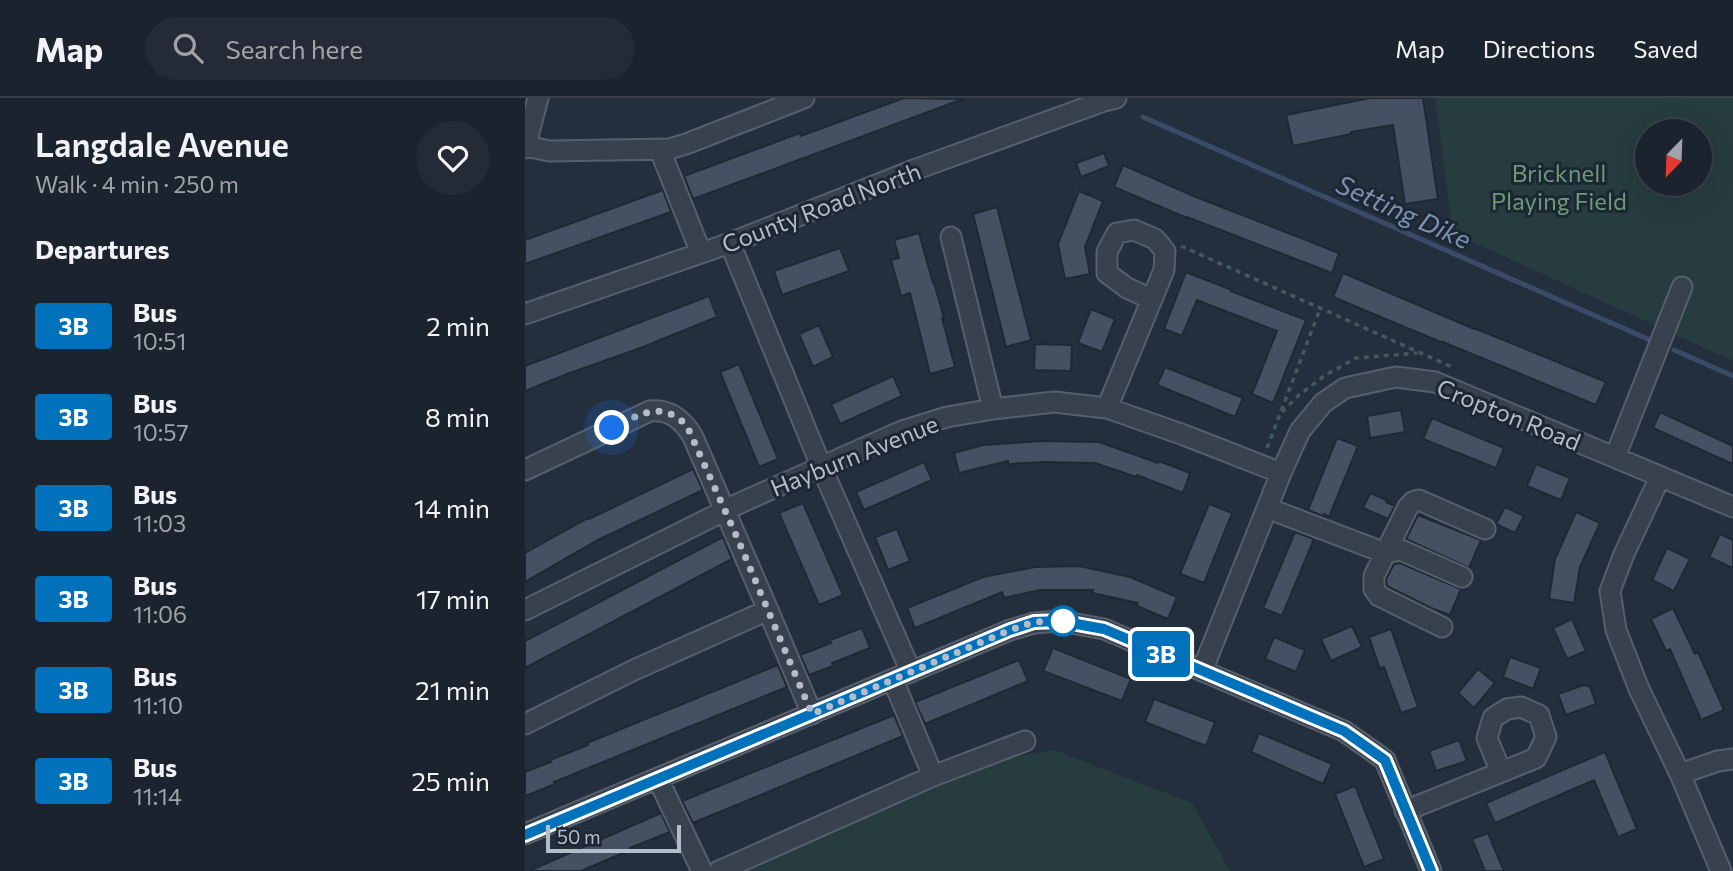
<!DOCTYPE html>
<html lang="en">
<head>
<meta charset="utf-8">
<style>
  body { margin:0; font-family:Commissioner,sans-serif; background:#242b36; color:#f1f3f6; height:100vh; display:flex; flex-direction:column; font-size:26px; white-space:nowrap }
  * { box-sizing:border-box; margin:0 }
  p { font-size:23px; color:#a0a4aa }
  .icon { flex:none; width:38px; height:38px; fill:none; stroke:currentColor; stroke-width:2; stroke-linecap:round; stroke-linejoin:round }
  .map { position:relative; flex:1; overflow:hidden }
  .details { display:flex; flex-direction:column; background:#1b232e; width:525px }
  .details>* { flex:none }
  .badge { padding:0 14px; border-radius:5px; font-size:24px; line-height:46px }
  .needle { width:46px; rotate:203deg }
  .fabs { position:absolute; left:1110px; top:21px; display:grid; gap:14px }
  .fabs a { display:grid; place-items:center; width:77px; height:77px; border-radius:50%; background:#1b232e; box-shadow:0 7px 28px #0002,0 0 0 2px #39404a; font-size:35px }
  .scale { position:absolute; left:21px; bottom:18px; width:135px; box-sizing:border-box; padding-left:7px; border:4px solid #b4bcc9; border-top:0; font-size:19px; line-height:24px; white-space:nowrap; color:#b4bcc9; -webkit-text-stroke:5px #1d2633; paint-order:stroke }
  .you { position:absolute; width:35px; height:35px; margin:-18px; border:5px solid #fff; border-radius:50%; background:#1a73e8; box-shadow:0 0 0 10px #1a73e833 }
  .map>.badge { position:absolute; translate:-50% -50%; box-shadow:0 0 0 4px #fff }
  h2 { padding:0 35px; font-size:26px; line-height:63px }
  .round { display:grid; place-items:center; flex:none; width:74px; height:74px; border-radius:37px; background:#242b36 }
  .headline { display:flex; align-items:center; justify-content:space-between; height:119px; padding:0 35px }
  h1 { font-size:33px; font-weight:600; line-height:52px }
  ul { padding:0; list-style:none }
  li { display:flex; align-items:center; gap:21px; height:91px; padding:0 35px }
  li div { flex:1 }
  li b { display:block; font-size:26px }
  li em { font-style:normal }
  li .badge { min-width:77px; font-weight:700; text-align:center }
  header { display:flex; align-items:center; gap:42px; box-sizing:border-box; height:98px; padding:0 35px; background:#1b232e; border-bottom:2px solid #39404a }
  header strong { font-size:33px }
  nav { display:flex; gap:38px; margin-inline-start:auto; font-size:24px }
  .search { width:490px; height:63px; background:#242b36; display:flex; align-items:center; gap:18px; box-sizing:border-box; padding:0 24px; border-radius:38px; color:#a0a4aa; font-size:26px }
  main { display:flex; flex:1; min-height:0 }
  .map>svg:first-child { display:block }
  .green { fill:#263c3f; fill-rule:evenodd }
  .lines { fill:none; stroke-linecap:round; stroke-linejoin:round }
  .stream { stroke:#394c67; stroke-width:5 }
  .building { fill:#455162; stroke:#1f2835; stroke-width:2 }
  .minor-casing { stroke:#565f6c; stroke-width:23 }
  .path { stroke:#44595c; stroke-width:3.5; stroke-dasharray:5 5; stroke-linecap:butt }
  .minor { stroke:#38414e; stroke-width:19 }
  .line-casing { stroke:#fff; stroke-width:16 }
  .line { stroke:#0072bc; stroke-width:10 }
  .walk { stroke:#b4bcc9; stroke-width:7; stroke-dasharray:0 12.6 }
  .stop-dot { fill:#fff; stroke:#0072bc; stroke-width:3.5 }
  .labels { text-anchor:middle; dominant-baseline:central; stroke-width:6; stroke-linejoin:round; paint-order:stroke }
  .park-label { font-size:24px; fill:#6b9a76; stroke:#1d2633 }
  .street-label { font-size:24px; fill:#b4bcc9; stroke:#1d2633 }
  .water-label { font-size:26px; font-style:italic; fill:#7c92b1; stroke:#1d2633 }
</style>
</head>
<body>
<header>
<strong>Map</strong>
<div class="search"><svg class="icon" aria-label="search" viewBox="0 0 24 24"><circle cx="10" cy="10" r="6"/><path d="M15 15l6 6"/></svg>Search here</div>
<nav><a>Map</a><a>Directions</a><a>Saved</a></nav>
</header>
<main>
<section class="details">
<div class="headline"><div><h1>Langdale Avenue</h1><p>Walk · 4 min · 250 m</p></div><a class="round"><svg class="icon" aria-label="heart" viewBox="0 0 24 24"><path d="M12 20l-8-8c-3-5 5-10 8-4 3-6 11-1 8 4z"/></svg></a></div>
<h2>Departures</h2>
<ul>
<li><span class="badge" style="background:#0072bc;color:#fff">3B</span><div><b>Bus</b><p>10:51</p></div><em>2 min</em></li>
<li><span class="badge" style="background:#0072bc;color:#fff">3B</span><div><b>Bus</b><p>10:57</p></div><em>8 min</em></li>
<li><span class="badge" style="background:#0072bc;color:#fff">3B</span><div><b>Bus</b><p>11:03</p></div><em>14 min</em></li>
<li><span class="badge" style="background:#0072bc;color:#fff">3B</span><div><b>Bus</b><p>11:06</p></div><em>17 min</em></li>
<li><span class="badge" style="background:#0072bc;color:#fff">3B</span><div><b>Bus</b><p>11:10</p></div><em>21 min</em></li>
<li><span class="badge" style="background:#0072bc;color:#fff">3B</span><div><b>Bus</b><p>11:14</p></div><em>25 min</em></li>
</ul>
</section>
<div class="map">
<svg width="1208" height="773" viewBox="0 0 1208 773">
  <rect width="100%" height="100%" fill="#242f3e"/>
  <path class="green" d="M910,0H1208V263L928,135ZM1122,33H1174V86H1122Z
    M529,652L667,705L705,773H214L480,660Z"/>
  <g class="lines">
    <path class="stream" d="M618,19L1125,242
      M1149,252L1208,278"/>
  </g>
  <path class="building" d="M379,0L438,1L168,101L159,78L275,35L276,38Z
    M845,0H898L913,101L880,106L868,27L826,34V36L768,48L761,17Z
    M579,55L584,68L556,79L551,65Z
    M598,67L671,99L814,155L807,175L662,119V120L589,89Z
    M138,92L146,114L0,166V142Z
    M554,93L578,103L560,149L565,176L540,181L533,146Z
    M472,109L506,242L481,249L448,116Z
    M394,135L408,185H409L419,220H417L430,269L405,276L385,195L376,198L366,162L374,160L369,142Z
    M315,150L324,173L257,197L249,173Z
    M661,174L707,192L706,193L781,222L748,305L727,296L752,233L672,202L657,238L639,231Z
    M818,175L949,231V230L1081,284L1071,307L918,244V245L808,199Z
    M184,198L192,219L113,251L42,276L0,293V268Z
    M566,211L590,221L577,254L553,245Z
    M294,227L308,259L288,269L274,236Z
    M510,246L547,247L546,273L509,272Z
    M214,266L253,361L234,369L195,274Z
    M640,269L718,300L710,319L632,287Z
    M368,278L377,298L315,326L306,306Z
    M876,312L880,334L845,340L842,318Z
    M1135,314L1208,348V366L1128,330Z
    M907,320L979,350L971,370L898,341Z
    M812,340L833,348L804,419L799,416L798,418L783,412Z
    M517,343L574,344L633,365L634,363L665,375L658,395L612,377L611,379L570,365L519,364L483,366V363L434,375L429,355L458,347Z
    M399,364L407,382L339,412L331,394Z
    M1011,366L1045,380L1036,402L1002,388Z
    M168,371L178,392L73,442L0,484V455L63,420L64,421Z
    M845,395L862,402L861,404L870,408L863,421L838,410Z
    M278,405L318,497L294,507L254,415Z
    M684,406L707,415L679,485L655,476Z
    M980,409L999,418L990,435L971,426Z
    M1051,414L1075,425L1055,469L1049,505L1024,501L1030,461Z
    M893,417L956,442L944,470L881,441Z
    M372,431L385,463L363,472L350,439Z
    M770,434L789,441L757,518L738,510Z
    M1195,436L1208,442V470L1184,459Z
    M198,439L207,461L0,570V543Z
    M1142,450L1165,461L1149,493L1127,482Z
    M875,465L936,491L925,517L906,510L862,488L861,481L869,466Z
    M554,468L605,479L652,499L643,521L612,508L613,505L567,495L568,492H515L479,500L477,494L390,530L382,510L458,479L510,469Z
    M1148,510L1170,556L1173,554L1199,612L1176,622L1145,551L1141,553L1126,521Z
    M1047,521L1061,553L1042,561L1028,530Z
    M827,528L837,549L806,563L796,541Z
    M337,530L345,550L307,565L308,568L284,577L275,557L306,545L305,542Z
    M866,531L893,609L876,615L859,569L855,571L844,539Z
    M749,539L780,552L771,574L740,561Z
    M528,550L606,581L597,603L518,573Z
    M985,559L1016,570L1008,591L978,579Z
    M494,562L503,583L400,626L390,604Z
    M253,567L262,589L29,684L30,686L0,698V674L26,664L25,662L63,647L62,645Z
    M953,571L970,585L949,610L933,595Z
    M1059,587L1065,589L1071,606L1041,617L1033,596Z
    M629,601L690,624L681,648L620,624Z
    M369,617L378,638L168,725L157,703Z
    M734,635L807,666L798,686L726,654Z
    M934,642L942,663L911,673L904,653Z
    M1080,654L1112,731L1093,739L1069,682L970,725L961,705Z
    M830,688L859,761L839,769L810,696Z
    M136,715L145,734L105,750V752L56,773H4Z
    M963,735L967,745L979,773H960L947,741Z"/>
  <g class="lines">
    <defs>
      <path id="minor" d="M0,48L25,53L144,51L161,46L279,0
        M0,50L13,0
        M135,52L176,155
        M426,139L468,311
        M205,145L296,368L386,574
        M0,216L205,145L389,72L579,3L591,0
        M582,310L639,172L640,153L630,141L609,132L592,135L582,154V175L602,190L626,201
        M1090,359L1157,189
        M0,372L125,313C145,311 158,322 168,339L243,512
        M1135,379L1099,456L1085,493L1091,532L1114,591L1155,676L1196,773
        M742,410L860,455L876,452L937,479
        M0,512L215,405L377,333L422,319L468,311L529,304L582,310L659,337L756,375
        M917,529L854,498L849,491V478L883,409L889,403L894,402L960,431
        M677,573L756,375L775,333L798,305L820,290L871,279L910,284L1208,409
        M368,582L408,678
        M0,626L109,572L243,512L287,616
        M1155,676L1193,663L1208,661
        M133,681L177,773
        M880,713L1011,660L1021,639L1014,617L996,609L982,611L968,620L962,640L976,674
        M0,736L485,532L509,525L535,523L579,531L819,633L860,662L906,773
        M194,773L408,678L500,643"/>
    </defs>
    <use href="#minor" class="minor-casing"/>
    <path class="path" d="M656,148L927,269L926,272
      M757,314L774,297L799,278L831,260L892,255
      M742,350L795,211"/>
    <use href="#minor" class="minor"/>
  </g>
  <g class="lines">
    <defs>
      <path id="line" d="M0,737L485,532L509,524L535,523L579,531L819,633L860,662L906,773"/>
    </defs>
    <use href="#line" class="line-casing"/>
    <use href="#line" class="line"/>
    <path class="walk" d="M87,330C114,317 136,301 162,328L211,437L287,616L485,532L509,524L538,523"/>
  </g>
  <circle class="stop-dot" cx="538" cy="523" r="14"/>
  <g class="labels">
    <g class="park-label">
      <text x="1034" y="74">Bricknell<tspan x="1034" dy="28">Playing Field</tspan></text>
    </g>
    <g class="street-label">
      <text transform="translate(296 109) rotate(-21)">County Road North</text>
      <text transform="translate(984 316) rotate(22)">Cropton Road</text>
      <text transform="translate(329 357) rotate(-22)">Hayburn Avenue</text>
    </g>
    <g class="water-label">
      <text transform="translate(879 113) rotate(24)">Setting Dike</text>
    </g>
  </g>
</svg>
<div class="fabs">
<a><svg class="needle" viewBox="-14 -14 28 28"><path d="M0-13l5 13h-10z" fill="#e53935"/><path d="M0 13l5-13h-10z" fill="#a0a4aa"/></svg></a>
</div>
<div class="scale">50 m</div>
<div class="you" style="left:87px;top:330px"></div>
<b class="badge" style="left:636px;top:556px;background:#0072bc;color:#fff">3B</b>
</div>
</main>
</body>
</html>
